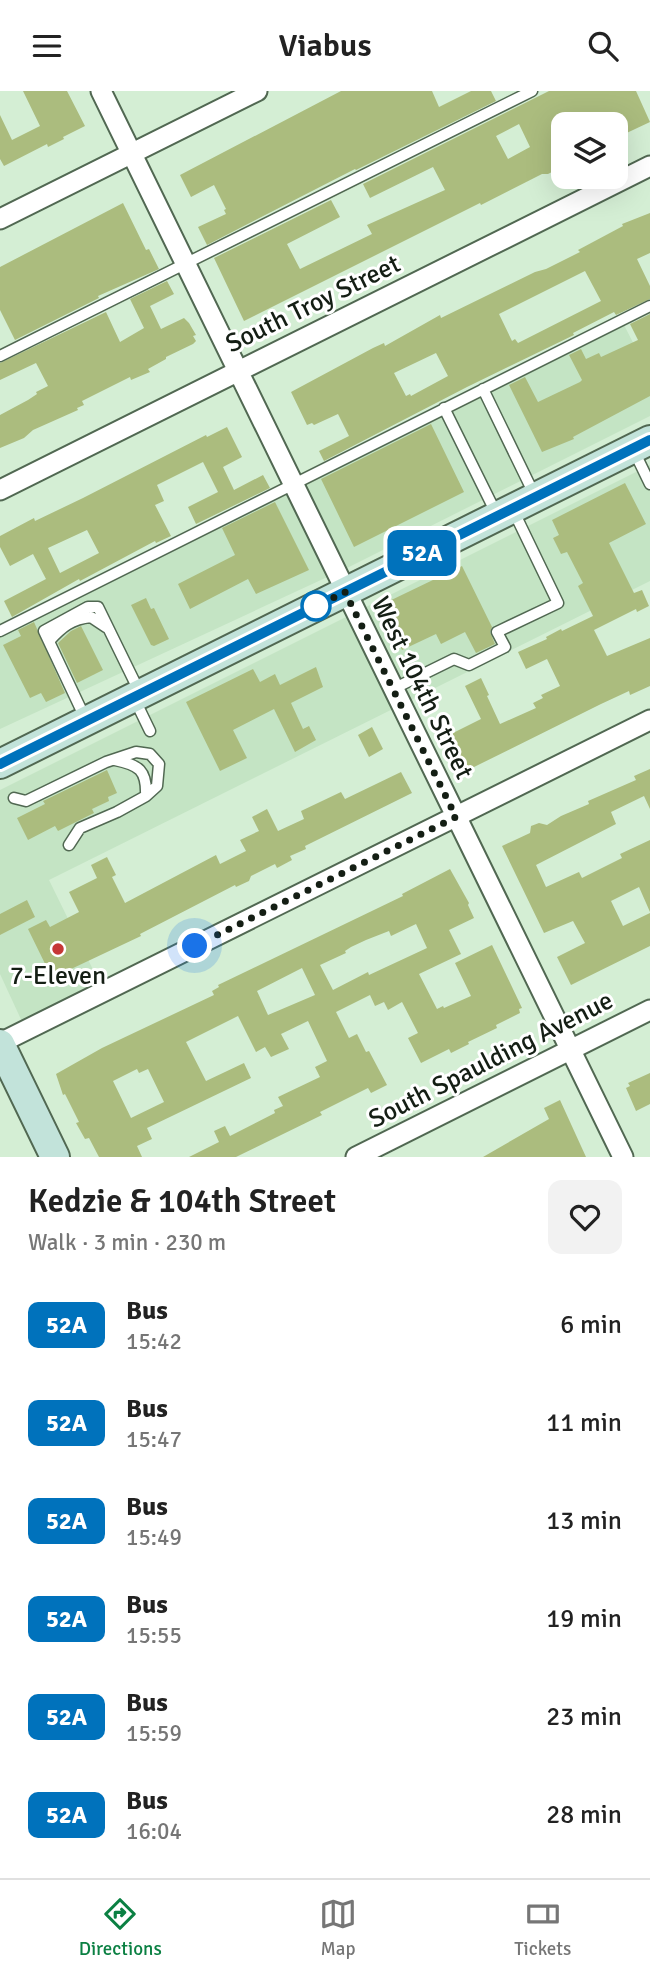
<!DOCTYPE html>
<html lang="en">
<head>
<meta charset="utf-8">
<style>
  body { margin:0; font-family:Signika,sans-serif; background:#f2f2f2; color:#222; height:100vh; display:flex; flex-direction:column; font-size:26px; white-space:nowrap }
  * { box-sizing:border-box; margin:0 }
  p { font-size:23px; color:#767676 }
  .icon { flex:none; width:38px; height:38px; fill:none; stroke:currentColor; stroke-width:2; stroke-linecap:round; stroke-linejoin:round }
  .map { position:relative; height:1066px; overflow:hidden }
  .sheet { display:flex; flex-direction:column; background:#fff; flex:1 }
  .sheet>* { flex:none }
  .badge { padding:0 14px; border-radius:10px; font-size:24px; line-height:46px }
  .tools { position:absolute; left:551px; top:21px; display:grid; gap:14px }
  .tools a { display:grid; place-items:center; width:77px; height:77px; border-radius:14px; background:#fff; box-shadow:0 7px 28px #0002; font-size:35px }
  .you { position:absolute; width:35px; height:35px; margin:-18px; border:5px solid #fff; border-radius:50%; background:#1a73e8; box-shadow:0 0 0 10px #1a73e833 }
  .map>.badge { position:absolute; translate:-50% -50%; box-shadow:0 0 0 4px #fff }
  .round { display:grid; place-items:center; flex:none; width:74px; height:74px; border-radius:14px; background:#f2f2f2 }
  .head { display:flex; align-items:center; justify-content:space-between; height:119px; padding:0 28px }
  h1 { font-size:33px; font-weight:600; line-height:52px }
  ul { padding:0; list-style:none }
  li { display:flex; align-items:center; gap:21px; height:98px; padding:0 28px }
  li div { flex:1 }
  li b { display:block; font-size:26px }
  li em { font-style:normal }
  li .badge { min-width:77px; font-weight:700; text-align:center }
  header { display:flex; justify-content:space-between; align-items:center; height:91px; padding:0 28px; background:#fff; font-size:32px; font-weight:600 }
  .tabs { display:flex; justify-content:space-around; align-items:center; height:98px; border-top:2px solid #e0e0e0; background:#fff; font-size:19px; color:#767676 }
  .tabs a { display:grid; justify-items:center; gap:4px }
  .tabs .on { color:#0b8043 }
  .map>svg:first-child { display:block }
  .built { fill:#c4e4c4 }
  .building { fill:#abbc7e; fill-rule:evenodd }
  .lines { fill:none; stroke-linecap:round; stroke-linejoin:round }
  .lane-casing { stroke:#516852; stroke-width:13 }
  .street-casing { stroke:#516852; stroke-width:23 }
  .secondary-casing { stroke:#516852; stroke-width:32 }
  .lane { stroke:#fff; stroke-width:10 }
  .street { stroke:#fff; stroke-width:19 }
  .secondary { stroke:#c2e3da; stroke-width:28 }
  .line-casing { stroke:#fff; stroke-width:16 }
  .line { stroke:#0072bc; stroke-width:10 }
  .walk { stroke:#141e14; stroke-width:7; stroke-dasharray:0 12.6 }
  .stop-dot { fill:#fff; stroke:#0072bc; stroke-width:3.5 }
  .poi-dot { fill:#c63736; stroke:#fff; stroke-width:2.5 }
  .labels { text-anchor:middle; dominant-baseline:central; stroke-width:6; stroke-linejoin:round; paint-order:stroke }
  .street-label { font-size:26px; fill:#141e14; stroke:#fff }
  .poi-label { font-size:26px; fill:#141e14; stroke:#fff }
</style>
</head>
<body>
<header><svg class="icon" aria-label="menu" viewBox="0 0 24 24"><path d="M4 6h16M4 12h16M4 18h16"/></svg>Viabus<svg class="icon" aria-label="search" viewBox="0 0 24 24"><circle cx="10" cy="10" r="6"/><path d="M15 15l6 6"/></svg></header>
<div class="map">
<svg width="650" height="1066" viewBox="0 0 650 1066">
  <rect width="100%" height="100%" fill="#d4eed4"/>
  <path class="built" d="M623,232L650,285V325L349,476L0,638V545Z
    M650,374V490L49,789L103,899L25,937L0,883V699Z"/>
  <path class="building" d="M23,0H67L85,35L63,46L64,48L48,56L47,53L4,75L0,68V24L12,49L40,35Z
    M341,0H432L439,16L471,0H491L496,10L356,79L355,78L207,154L198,136L226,123L224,119L226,118L214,94L191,106L180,84Z
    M549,0H636L650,31L616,47V33H564V75L548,83H542L481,114L480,112L244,230L214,167L331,109L340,126L287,153L300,178L372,143L367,134L445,99L433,76L370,107L363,93ZM519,33L530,56L508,68L496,45Z
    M123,112L146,159L149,158L159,178L98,205L99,207L15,249L0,219V176Z
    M650,122V162L637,168L650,195V208L616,224L614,221L573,242L574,244L467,296L324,370L319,360L349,345L338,323L314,334L312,332L307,334L291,301L373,257L384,252L385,255L440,224L441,227L535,181L546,178L580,161L578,159L623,135L622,133ZM585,180L601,210L518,252L515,248L512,250L499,223ZM436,262L448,285L411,305L410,303L406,305L394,282Z
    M167,190L174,203L150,215L161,238L184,227L189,232L196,244L193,245L196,250L193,253L166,266V268L148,278L150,281L131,289L130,286L82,310L84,314L77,317L78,319L33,339L24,347L0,357V324L28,309L37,303L36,301L48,295L36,272L0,289V272L106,221L120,251L144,237L130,208Z
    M650,223V305L573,346L574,348L542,361L509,294L525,286L538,311L580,291L582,289L569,264L581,258L586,268L599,262L601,266L638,249L630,233Z
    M431,333L464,401L354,456L321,388Z
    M227,336L242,366L223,376L234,399L263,384L270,397L196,433L188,416L218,401L203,371L157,394L164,410L155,414L171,445L156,452L155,450L80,490L79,488L12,526L4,510L46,488L33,463L10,475L0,456V445L34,427L35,430L83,407L206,344L207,346ZM87,439L99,462L60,482L48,457Z
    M625,392L646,433L609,452L634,502L642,499L649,515L637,521L636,518L594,539L607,565L650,547V595L630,604L629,600L601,613L464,681L447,645L481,628L465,595L481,587L489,604L487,605L500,633L536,617L533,612L543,607L541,604L560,595L547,568L526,578L518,561L547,548L546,546L561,538L562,540L593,525L578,495L583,492L567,461L561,463L553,447L559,444L552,429Z
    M275,411L309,479L256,503L248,488L190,518L178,493L235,464L222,437Z
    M462,475L492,536L490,541L495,553L476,562L465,541L441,553L436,543L402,559L381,514Z
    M146,507L151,518L154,517L169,548L154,555L151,554L131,514Z
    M34,531L65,602L46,611L41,602L30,607L3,554L21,545L18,539Z
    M81,535L103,579L77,592L58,552L71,540Z
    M316,576L323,596L291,612L303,638L309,635L316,649L295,661L274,618L233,639L247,667L220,680L186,611L253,578L260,591L275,583L280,594Z
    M372,636L383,658L369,666L358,644Z
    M650,678V718L644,705L611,721L616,733L536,774L546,796L579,781L582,787L622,767L620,763L650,749V821L639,796L611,810L623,835L650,822V855L571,894L557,866L585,852L573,830L544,842L502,755L530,742L531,735L539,732L547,734L561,725L589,713L588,710L636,689L634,685Z
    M107,679L117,702L108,706L109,710L92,718L94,722L58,740L55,735L28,749L17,727L45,713L43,710Z
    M401,681L412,702L305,755L306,758L290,765L292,769L277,777L275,773L251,785L249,790L236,796L235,794L140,843L141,845L52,887L28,838L46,829L50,836L79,821L69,801L97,787L91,774L107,766L116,784L112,786L125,812L216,764L220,773L246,760L240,749L259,740L252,726L267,718L278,740L304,728L301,720L341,701L345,708Z
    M450,778L469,812L468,814L474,827L449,839L461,863L419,883L437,918L443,915L444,917L471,905L455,872L492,854L522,917L519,918L520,922L496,934L497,937L468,951L469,953L451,962L449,958L421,972L408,947L418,942L402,911L388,919L384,911L375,915L370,904L336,921L349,947L357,943L366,961L369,960L387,994L371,1002L368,997L320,1021L322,1024L236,1066H189L219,1051L214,1040L225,1035L230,1045L275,1022L274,1019L283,1015L278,1006L320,986L315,976L327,970L308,930L281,943L289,958L271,966L265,956L256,961L238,925L186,951L206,990L244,972L251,987L147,1037L152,1048L137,1055L142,1066H99L89,1047L85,1048L76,1032L79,1031L65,1003L63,1004L56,983L102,957L214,904L212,900L219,896L218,894L403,805L402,803ZM416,833L427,857L369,884L368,881L333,899L320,874L346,862L345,860L351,856L366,849L389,840L391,845ZM302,877L315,904L268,924L257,900ZM137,978L139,982L148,978L164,1011L131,1027L113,990Z
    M27,809L35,826L0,844V823Z
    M650,982V1013L636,1020L626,997L630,995L628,992Z
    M560,1009L586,1066H483L549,1028L544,1017Z"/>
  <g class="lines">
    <defs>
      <path id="lane" d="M0,265L532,0
        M483,298L535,405
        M444,317L497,424
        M633,358L650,393
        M0,540L650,215
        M49,550C62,536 71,528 91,526L106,536
        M393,598L454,568L469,574L505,556L497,541L558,512L514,421
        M135,609L150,640
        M86,629L44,540L88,516H98L140,602
        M115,669C139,674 147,679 146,705
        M14,707L26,710L106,671L136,661L150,663L159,673L157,695L146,705L117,721L80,737L69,754"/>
      <path id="street" d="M101,0L623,1066
        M0,128L257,0
        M0,399L650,75
        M0,952L650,629
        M356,1066L650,919"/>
      <path id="secondary" d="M0,673L650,349
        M0,953L55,1066"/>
    </defs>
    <use href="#lane" class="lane-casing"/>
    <use href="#street" class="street-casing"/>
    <use href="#secondary" class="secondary-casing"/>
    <use href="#lane" class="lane"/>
    <use href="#street" class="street"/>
    <use href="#secondary" class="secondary"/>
  </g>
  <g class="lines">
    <defs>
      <path id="line" d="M0,673L650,349"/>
    </defs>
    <use href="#line" class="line-casing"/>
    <use href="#line" class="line"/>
    <path class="walk" d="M195,855L456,726L345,501L310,518L316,515"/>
  </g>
  <circle class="stop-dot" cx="316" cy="515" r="14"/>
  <circle class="poi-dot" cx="58" cy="858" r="7"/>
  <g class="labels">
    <g class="street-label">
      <text transform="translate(313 213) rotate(-26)">South Troy Street</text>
      <text transform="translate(422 597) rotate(64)">West 104th Street</text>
      <text transform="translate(491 969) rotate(-27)">South Spaulding Avenue</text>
    </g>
    <g class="poi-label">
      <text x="58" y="885">7-Eleven</text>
    </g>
  </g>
</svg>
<div class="tools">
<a><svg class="icon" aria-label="layers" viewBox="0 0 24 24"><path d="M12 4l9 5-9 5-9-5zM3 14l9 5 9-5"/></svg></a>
</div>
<div class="you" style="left:195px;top:855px"></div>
<b class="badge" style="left:422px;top:462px;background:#0072bc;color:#fff">52A</b>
</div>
<section class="sheet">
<div class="head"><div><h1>Kedzie &amp; 104th Street</h1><p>Walk · 3 min · 230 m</p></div><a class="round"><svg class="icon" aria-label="heart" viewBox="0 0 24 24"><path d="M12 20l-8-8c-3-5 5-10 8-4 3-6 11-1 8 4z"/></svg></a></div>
<ul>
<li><span class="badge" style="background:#0072bc;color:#fff">52A</span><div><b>Bus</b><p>15:42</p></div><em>6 min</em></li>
<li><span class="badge" style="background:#0072bc;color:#fff">52A</span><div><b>Bus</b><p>15:47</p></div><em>11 min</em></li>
<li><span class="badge" style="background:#0072bc;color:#fff">52A</span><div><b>Bus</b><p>15:49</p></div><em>13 min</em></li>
<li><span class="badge" style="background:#0072bc;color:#fff">52A</span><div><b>Bus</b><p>15:55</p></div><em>19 min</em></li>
<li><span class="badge" style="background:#0072bc;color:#fff">52A</span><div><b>Bus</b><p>15:59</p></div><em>23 min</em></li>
<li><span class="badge" style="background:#0072bc;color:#fff">52A</span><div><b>Bus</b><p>16:04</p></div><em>28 min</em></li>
</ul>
</section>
<nav class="tabs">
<a class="on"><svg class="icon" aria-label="directions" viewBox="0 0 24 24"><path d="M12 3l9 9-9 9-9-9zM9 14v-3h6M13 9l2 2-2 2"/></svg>Directions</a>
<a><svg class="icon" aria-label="map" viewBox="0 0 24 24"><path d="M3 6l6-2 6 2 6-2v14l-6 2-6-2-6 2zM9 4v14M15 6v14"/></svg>Map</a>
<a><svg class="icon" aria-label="tickets" viewBox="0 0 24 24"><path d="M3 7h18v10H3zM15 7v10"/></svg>Tickets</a>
</nav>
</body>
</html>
